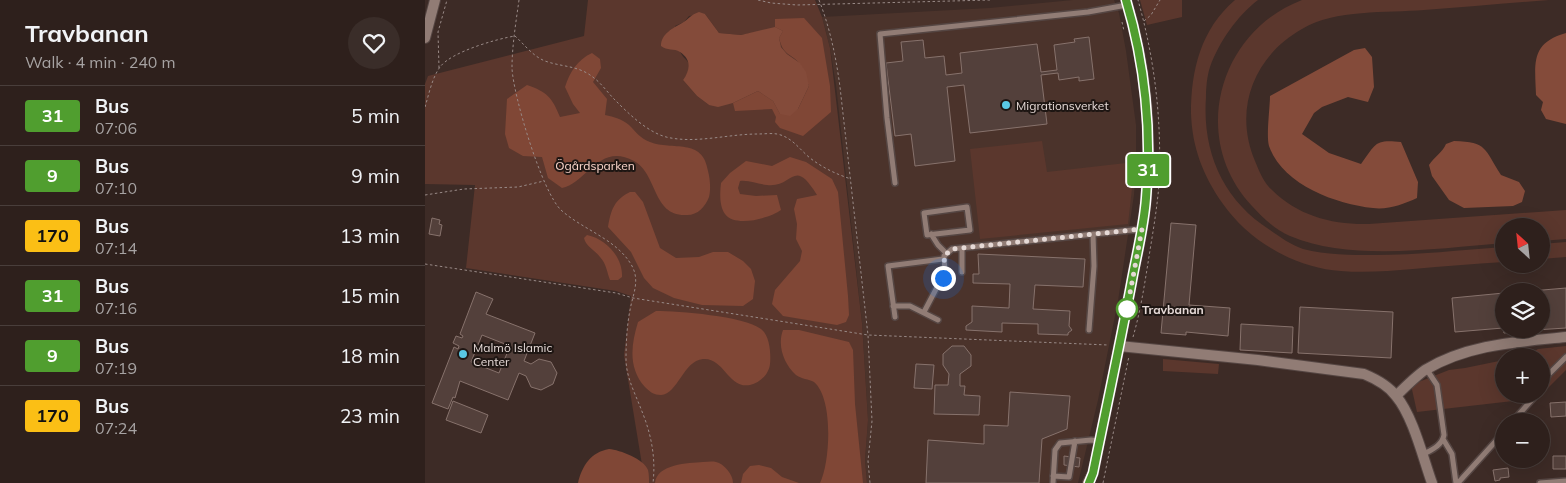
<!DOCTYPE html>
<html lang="en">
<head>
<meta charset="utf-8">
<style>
  body { margin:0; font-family:Mulish,sans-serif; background:#3a2d29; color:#f1f3f6; height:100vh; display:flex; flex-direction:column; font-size:19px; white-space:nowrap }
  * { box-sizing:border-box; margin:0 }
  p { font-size:16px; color:#a7a3a3 }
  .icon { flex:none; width:28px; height:28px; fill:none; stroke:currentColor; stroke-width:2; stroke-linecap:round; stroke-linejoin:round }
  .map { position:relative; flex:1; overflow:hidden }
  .drawer { display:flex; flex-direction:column; background:#2e201c; width:425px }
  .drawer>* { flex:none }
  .badge { padding:0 10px; border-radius:4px; font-size:18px; line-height:32px }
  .needle { width:32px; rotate:333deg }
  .controls { position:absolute; left:1070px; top:218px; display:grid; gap:10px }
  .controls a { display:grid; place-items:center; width:55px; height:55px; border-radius:50%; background:#2e201c; box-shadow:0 5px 20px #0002,0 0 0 1px #493e3b; font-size:25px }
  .you { position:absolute; width:25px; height:25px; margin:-12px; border:4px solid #fff; border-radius:50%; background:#1a73e8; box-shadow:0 0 0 8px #1a73e833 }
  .map>.badge { position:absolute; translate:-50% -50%; box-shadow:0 0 0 2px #fff }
  .round { display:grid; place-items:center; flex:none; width:52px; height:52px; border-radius:26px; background:#3a2d29 }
  .headline { display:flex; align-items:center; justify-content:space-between; height:85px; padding:0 25px }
  h1 { font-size:24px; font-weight:700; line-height:38px }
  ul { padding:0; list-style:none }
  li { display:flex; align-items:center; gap:15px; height:60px; padding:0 25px; border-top:1px solid #493e3b }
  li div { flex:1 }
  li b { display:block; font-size:19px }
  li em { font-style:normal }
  li .badge { min-width:55px; font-weight:700; text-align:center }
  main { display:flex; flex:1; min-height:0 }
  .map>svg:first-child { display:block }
  .built { fill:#4b332b }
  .green { fill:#5b372d; fill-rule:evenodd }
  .forest { fill:#804736 }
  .water { fill:#844b3a }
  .building { fill:#53403b; stroke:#87726c; fill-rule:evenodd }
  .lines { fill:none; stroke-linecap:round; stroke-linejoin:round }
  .lane-casing { stroke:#554643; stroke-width:8 }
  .street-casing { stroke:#554643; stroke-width:12 }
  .secondary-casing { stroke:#554643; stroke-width:12 }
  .path { stroke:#998a87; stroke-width:1; stroke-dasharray:2.5 2.5; stroke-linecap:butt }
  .lane { stroke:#917c75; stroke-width:5 }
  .street { stroke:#917c75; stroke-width:10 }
  .secondary { stroke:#b0887c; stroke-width:10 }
  .line-casing { stroke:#fff; stroke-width:11 }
  .line { stroke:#509e2f; stroke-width:8 }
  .walk { stroke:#e5d9d6; stroke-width:5; stroke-dasharray:0 9 }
  .poi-dot { fill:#59c8e4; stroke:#1e1613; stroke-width:2 }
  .stop-dot { fill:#fff; stroke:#509e2f; stroke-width:2.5 }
  .labels { text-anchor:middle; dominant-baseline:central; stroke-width:4; stroke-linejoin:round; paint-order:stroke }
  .poi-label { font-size:12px; fill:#e5d9d6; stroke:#1e1613; text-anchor:start }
  .park-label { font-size:12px; fill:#fcd6cb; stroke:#1e1613 }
  .stop-label { font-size:12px; font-weight:bold; fill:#e5d9d6; stroke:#1e1613; text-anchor:start }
</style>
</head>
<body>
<main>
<section class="drawer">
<div class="headline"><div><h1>Travbanan</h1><p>Walk · 4 min · 240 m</p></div><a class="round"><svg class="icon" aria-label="heart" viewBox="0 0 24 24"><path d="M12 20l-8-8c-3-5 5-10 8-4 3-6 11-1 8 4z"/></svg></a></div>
<ul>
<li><span class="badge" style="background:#509e2f;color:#fff">31</span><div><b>Bus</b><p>07:06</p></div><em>5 min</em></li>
<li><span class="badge" style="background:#509e2f;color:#fff">9</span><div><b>Bus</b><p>07:10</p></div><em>9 min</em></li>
<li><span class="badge" style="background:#fbbf15;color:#111">170</span><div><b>Bus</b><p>07:14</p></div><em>13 min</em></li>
<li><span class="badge" style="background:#509e2f;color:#fff">31</span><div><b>Bus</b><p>07:16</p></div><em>15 min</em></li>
<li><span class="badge" style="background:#509e2f;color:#fff">9</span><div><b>Bus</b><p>07:19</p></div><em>18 min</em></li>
<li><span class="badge" style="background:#fbbf15;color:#111">170</span><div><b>Bus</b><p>07:24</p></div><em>23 min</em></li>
</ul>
</section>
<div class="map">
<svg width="1141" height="483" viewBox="0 0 1141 483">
  <rect width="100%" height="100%" fill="#3d2b26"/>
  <path class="built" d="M648,0H689L694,13L701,51L711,125V165L709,195L693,301L673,400L653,483H442L440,460L443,420L437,323L411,85L405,48L397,17L565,8Z"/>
  <path class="green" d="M163,0H390L397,17L405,48L437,323L443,420L440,460L442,483H220L199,355L206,296L191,291L41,268L50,185L0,184V84L3,76L159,36ZM280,14L294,33L316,35L337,31L356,47L362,54L375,63L381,72L384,86L373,109L333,91L308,103L284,105L272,96L258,80C273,60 259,64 254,49C251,42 251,33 250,26L259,22L264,16Z
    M715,0H757V17L722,25Z
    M810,0H833C812,16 794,42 785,67C782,76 781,88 781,97C777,152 798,200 845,230C855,237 866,245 878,249C901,255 926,255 950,255C993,255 1036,250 1079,247V262C1048,264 1018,266 988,269C964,271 940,273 916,271C870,268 824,241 798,204C778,176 767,147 766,113C766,70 776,29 810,0Z
    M877,0H1124C1083,3 1041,7 999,10C962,13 910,9 877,29C829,56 808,109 830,161C834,171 839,183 847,190C873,216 908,225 944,224L1141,210V239L1116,241V226H1079V243C1014,248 926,262 865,236C850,230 837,217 827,206C764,139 793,32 877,0Z
    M617,141L622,172L710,162L703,224L555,239L545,149Z
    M1141,242V257L1116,259V244Z
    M1141,346V370L1113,398L992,412L986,385L1024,370L1040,368L1079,360V394H1116V356H1091L1104,355L1113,349Z
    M738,359L794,364L793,374L738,371Z"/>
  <path class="forest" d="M379,18L397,38L405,86L406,112L378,136L355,128L350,122L351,117L347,109L310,111L308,103L333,91L348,101L355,114L373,109L384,86C381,79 379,68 374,63C365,52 359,57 354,38L358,31L350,27V19Z
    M167,53L175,59L176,68L168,82L182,99L180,115C189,117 197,119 204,125C211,132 215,138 225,142C247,151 278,137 283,171C285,179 286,189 284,197C280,207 273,215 262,215C227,217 233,174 209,161C174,142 162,183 137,188L123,178L117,157L98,156L84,148L80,134L82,99L102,85C122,92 127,97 135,117L155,113L148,104L140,87C145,72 152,60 167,53Z
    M365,157L381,162L407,179L413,192L423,296L424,315L421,322L412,325L358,316L347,304L350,290L375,261L377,251L371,239L372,224L369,209L372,199L392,195C368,156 369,188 342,185C332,184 325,180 315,181L313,188L315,194L331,196L352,195L356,210C345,218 310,228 300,214C294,206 295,192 296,183L305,173L321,161L347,166Z
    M205,192H210L218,202L235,248L251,258L274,257L288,252H303L318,261L326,269L330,281L328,299L318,306L277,305L249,298L228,288L219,278L206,252L183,227C186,210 189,200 205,192Z
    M162,235C181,239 198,257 197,277L193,280H185C182,272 181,263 175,257C170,250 161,247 159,238Z
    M231,311C253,311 319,316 336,329C345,336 346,354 345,364C344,374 335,383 325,385C303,389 299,357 278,359C258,361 253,394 236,395C229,395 225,392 220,387C203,368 206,345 213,322Z
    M358,330H374L424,342L428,350L430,404L438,483H395C405,463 409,399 389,382C384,379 376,379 371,375C359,364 352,346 358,330Z
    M184,449C195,450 219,459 223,470C224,474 224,479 224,483H153C157,466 166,452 184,449Z
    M278,462C282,462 287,461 291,462C299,464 308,474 308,483H230C232,464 263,463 278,462Z
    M334,465L346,468L357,477L374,483H316L318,474L325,466Z"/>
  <path class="water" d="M274,12L280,14L294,33L316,35L350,27L358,31L354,38L356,47L362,54L375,63L381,72L384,86L373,109L365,116L355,114L348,101L333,91L308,103L293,107L284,105L272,96L258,80C265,70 267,60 255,52C249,48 242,51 236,46C236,34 248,28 257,23C263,20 265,15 274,12Z
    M1141,33V124L1121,119L1116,110L1118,102L1111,95C1110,64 1105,43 1141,33Z
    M940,48L947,57L949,87L943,102L923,97L897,107L889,113L877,134L904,153L936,164C951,144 949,139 976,142L993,182L992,198C979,204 963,210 948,208C910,204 857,184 844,146C841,136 845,107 845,96L929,50Z
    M1029,141C1063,142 1059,149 1076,175L1094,182L1100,191L1097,202L1088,206L1039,208L1024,200L1007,176L1004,165C1009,157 1018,152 1021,144Z"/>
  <path class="building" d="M664,37L669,79L654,81V77L634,80L633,73L616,75L622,124L545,133L539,85L522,87L530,161L490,166L486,134L470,136L461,63L478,61L476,42L498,40L500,58L519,56L521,75L537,73L535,53L612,44L616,72L632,70L629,45L650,42L649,39Z
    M7,218L15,220L14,224L17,225L15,236L4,234Z
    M746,223L771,225L764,305L805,308L803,336L761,332V335L736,333Z
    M553,254L660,259L658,287L610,285L608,309L645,311L644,326L647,330L643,333V335L613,334V324L577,323V332L541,330V326L547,322V306L584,308L585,284L548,283V274H554Z
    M1141,288V328L1110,330V334L1101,335V331L1079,333L1078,328L1030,332L1027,298L1079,293V329H1116V291H1106Z
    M51,292L68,299L61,314L110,333L99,361L106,364L114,359L126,362L132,373L128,384L116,390L106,387L101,376L94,373L83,400L35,381L30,398L28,397L23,409L7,403L29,347L33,349L34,346L28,343L31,336L37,338L38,336L35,334ZM57,335L85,346L74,373L46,362Z
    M875,307L968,312L966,358L873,353Z
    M816,324L868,327L867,353L815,350Z
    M527,346H539L546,355V366L535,374V386H540L539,395L555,396L554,415L509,414L510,385H523L524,374L518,365V354Z
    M491,364L509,365L507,389L489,388Z
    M585,392L645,396L642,429L617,439L614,483H501L503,440L559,444V425L583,426Z
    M28,401L63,415L56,433L21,420Z
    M1141,402V416L1126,417L1125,403Z
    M639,456L655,458L654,467L639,465Z
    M1128,456H1141V469H1128Z
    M1083,468L1084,477L1075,478V480L1070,481L1068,470Z"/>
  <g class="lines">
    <defs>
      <path id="lane" d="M470,183L462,118L455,34L663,12L702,5
        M542,207L545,230L502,235L499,213Z
        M506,234L513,245L521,253
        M537,272V248
        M468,306H485L513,320
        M499,312L520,272L519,256L527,249L717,229
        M470,317L463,266L518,259
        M664,330L669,266L668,234
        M1116,386L1124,374L1141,357
        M1088,421L1112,394
        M1018,439L1027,454L1031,483
        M997,455C1006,450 1017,446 1019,435L1012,385L1002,370
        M628,476L644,477L650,441
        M628,483L630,450L635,443L666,440L674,441
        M1033,483L1079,432
        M1115,483L1141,481"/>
      <path id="street" d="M0,38L10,0
        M694,346L833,360L939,374C951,379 963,385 971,396C988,416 998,458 1007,483
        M971,396C980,387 990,377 1000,370C1043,344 1093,342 1141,337"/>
      <path id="secondary" d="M663,483L668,473C681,409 695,345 707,280C712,253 719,226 721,198C727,132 720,63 701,0"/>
    </defs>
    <use href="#lane" class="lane-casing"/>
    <use href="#street" class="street-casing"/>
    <use href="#secondary" class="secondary-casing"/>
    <path class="path" d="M94,0C91,22 87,46 87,68C88,95 117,192 136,210C158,230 192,239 207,266C215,281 208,294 205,310C202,325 201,343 201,359C201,377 210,393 216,409C226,433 231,457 228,483
      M333,0L346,3L372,5L565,0
      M394,0C405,28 411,57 415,87L443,335L447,421L443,461L445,483
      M719,21L726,15L735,0
      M697,22L699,31
      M14,68L13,32L22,0
      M0,107C4,94 7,78 15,67C26,52 71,39 90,36C100,45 109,58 123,62C139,67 155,66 169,78C177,84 183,93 190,100C204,114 225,135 246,138C274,143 304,134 333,134C339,134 346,133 352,134C367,137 374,149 385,158C398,168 411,174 426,179
      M0,195L39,189L93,187L119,181
      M0,264L191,293L208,298L443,335L683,345
      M708,337C715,313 719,288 723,263C727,237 732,210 734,184C737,122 730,60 713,0
      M678,483L704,356"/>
    <use href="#lane" class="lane"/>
    <use href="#street" class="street"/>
    <use href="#secondary" class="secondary"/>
  </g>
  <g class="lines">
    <defs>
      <path id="line" d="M664,483L668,473C681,409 695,345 707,280C712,253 719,226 721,198C727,133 720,63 701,0"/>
    </defs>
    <use href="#line" class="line-casing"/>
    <use href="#line" class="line"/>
    <path class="walk" d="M518,278L520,272L519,256L527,249L717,229L702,309"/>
  </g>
  <g class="poi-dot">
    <circle cx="581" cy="105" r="5"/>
    <circle cx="38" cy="354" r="5"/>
  </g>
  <circle class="stop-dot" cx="702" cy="309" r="10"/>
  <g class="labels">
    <g class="poi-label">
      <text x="591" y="105">Migrationsverket</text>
      <text x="48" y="347">Malmö Islamic<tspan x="48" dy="14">Center</tspan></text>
    </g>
    <g class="park-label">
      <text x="170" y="165">Ögårdsparken</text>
    </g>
    <g class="stop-label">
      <text x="717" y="309">Travbanan</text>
    </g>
  </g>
</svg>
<div class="controls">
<a><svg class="needle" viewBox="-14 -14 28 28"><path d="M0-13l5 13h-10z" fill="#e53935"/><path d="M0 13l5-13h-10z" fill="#a7a3a3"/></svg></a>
<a><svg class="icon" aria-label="layers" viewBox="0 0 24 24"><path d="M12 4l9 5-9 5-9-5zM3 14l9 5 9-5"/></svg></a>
<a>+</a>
<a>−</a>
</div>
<div class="you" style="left:518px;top:278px"></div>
<b class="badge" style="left:723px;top:170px;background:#509e2f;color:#fff">31</b>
</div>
</main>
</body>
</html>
